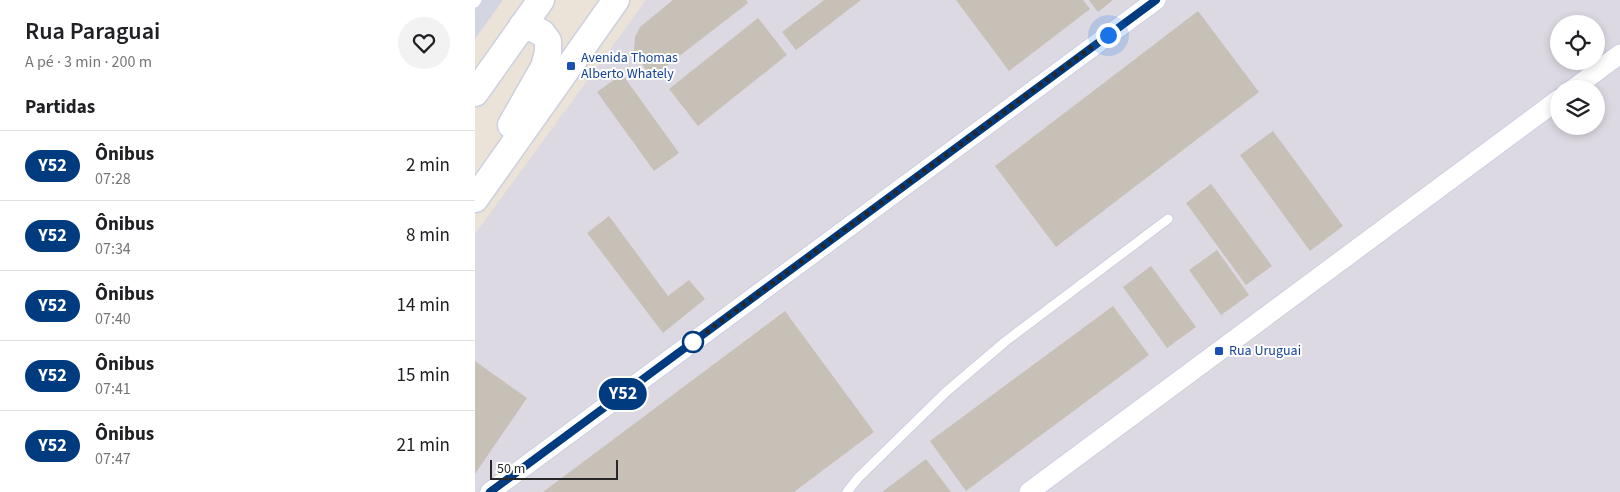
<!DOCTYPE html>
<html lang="pt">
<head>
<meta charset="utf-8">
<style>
  body { margin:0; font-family:"Source Sans 3",sans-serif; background:#f2f2f2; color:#202124; height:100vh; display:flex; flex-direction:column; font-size:19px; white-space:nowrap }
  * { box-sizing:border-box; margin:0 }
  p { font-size:16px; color:#757577 }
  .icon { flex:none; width:28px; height:28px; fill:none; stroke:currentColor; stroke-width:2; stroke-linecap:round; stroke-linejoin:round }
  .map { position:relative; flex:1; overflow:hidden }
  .panel { display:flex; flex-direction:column; background:#fff; width:475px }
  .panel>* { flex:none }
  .badge { padding:0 10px; border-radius:16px; font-size:18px; line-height:32px }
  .fabs { position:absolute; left:1075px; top:15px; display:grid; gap:10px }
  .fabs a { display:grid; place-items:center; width:55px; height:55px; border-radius:50%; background:#fff; box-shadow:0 2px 8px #0003; font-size:25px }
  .scale { position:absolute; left:15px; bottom:12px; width:128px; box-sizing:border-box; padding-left:5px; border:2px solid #272727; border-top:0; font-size:14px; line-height:18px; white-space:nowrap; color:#272727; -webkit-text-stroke:4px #fff; paint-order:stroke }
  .you { position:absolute; width:25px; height:25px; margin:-12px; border:4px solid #fff; border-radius:50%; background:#1a73e8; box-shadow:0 0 0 8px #1a73e833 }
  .map>.badge { position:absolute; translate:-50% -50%; box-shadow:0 0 0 2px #fff }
  h2 { padding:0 25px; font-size:19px; line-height:45px }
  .round { display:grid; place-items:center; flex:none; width:52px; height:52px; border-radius:26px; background:#f2f2f2 }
  .head { display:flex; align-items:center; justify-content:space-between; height:85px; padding:0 25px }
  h1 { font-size:24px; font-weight:600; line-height:38px }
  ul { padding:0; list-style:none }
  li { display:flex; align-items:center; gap:15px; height:70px; padding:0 25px; border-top:1px solid #e0e0e0 }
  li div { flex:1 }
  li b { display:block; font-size:19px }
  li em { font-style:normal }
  li .badge { min-width:55px; font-weight:700; text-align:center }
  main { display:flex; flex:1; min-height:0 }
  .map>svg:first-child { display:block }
  .industrial { fill:#dcd9e2; fill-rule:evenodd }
  .airport { fill:#d3d5e3 }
  .building { fill:#c6c0b7 }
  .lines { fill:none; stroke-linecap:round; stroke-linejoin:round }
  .lane-casing { stroke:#cccfe1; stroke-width:11 }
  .street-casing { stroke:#cccfe1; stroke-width:21 }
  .secondary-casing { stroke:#cccfe1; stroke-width:29 }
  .lane { stroke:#fff; stroke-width:9 }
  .street { stroke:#fff; stroke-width:19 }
  .secondary { stroke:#fff; stroke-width:26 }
  .line-casing { stroke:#fff; stroke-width:11 }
  .line { stroke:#003b80; stroke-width:8 }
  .walk { stroke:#272727; stroke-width:5; stroke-dasharray:0 9 }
  .transit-dot { fill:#1a4fb4; stroke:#fff; stroke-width:2 }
  .stop-dot { fill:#fff; stroke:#003b80; stroke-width:2.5 }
  .labels { text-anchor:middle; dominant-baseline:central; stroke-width:4; stroke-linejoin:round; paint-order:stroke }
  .transit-label { font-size:14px; fill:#164399; stroke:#fff; text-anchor:start }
</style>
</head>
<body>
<main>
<section class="panel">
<div class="head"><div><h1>Rua Paraguai</h1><p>A pé · 3 min · 200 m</p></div><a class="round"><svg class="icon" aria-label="heart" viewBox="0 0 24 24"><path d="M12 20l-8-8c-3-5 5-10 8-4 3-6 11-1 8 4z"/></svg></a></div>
<h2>Partidas</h2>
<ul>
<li><span class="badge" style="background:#003b80;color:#fff">Y52</span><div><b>Ônibus</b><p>07:28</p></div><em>2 min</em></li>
<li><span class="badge" style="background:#003b80;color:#fff">Y52</span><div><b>Ônibus</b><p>07:34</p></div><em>8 min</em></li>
<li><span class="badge" style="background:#003b80;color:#fff">Y52</span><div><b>Ônibus</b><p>07:40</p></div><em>14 min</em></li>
<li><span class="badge" style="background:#003b80;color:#fff">Y52</span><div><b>Ônibus</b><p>07:41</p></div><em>15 min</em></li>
<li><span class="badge" style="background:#003b80;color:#fff">Y52</span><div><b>Ônibus</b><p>07:47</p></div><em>21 min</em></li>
</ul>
</section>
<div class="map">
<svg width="1145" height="492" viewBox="0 0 1145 492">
  <rect width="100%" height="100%" fill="#ebe3d7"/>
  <path class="industrial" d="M171,0H1145V492H0V234ZM1084,24H1121V61H1084ZM1084,89H1121V126H1084Z"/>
  <path class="airport" d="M0,0H28L0,39Z"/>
  <path class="building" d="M198,0H271L273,3L176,78L159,51L160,37L165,27Z
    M349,0H386L321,50L307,32Z
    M481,0H608L615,9L534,71Z
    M614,0H638L623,12Z
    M723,11L784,92L581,247L520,166Z
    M283,18L312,55L223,126L194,89Z
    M147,74L204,153L179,171L122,92Z
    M798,131L868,226L835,251L765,155Z
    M736,184L797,266L771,285L711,203Z
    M134,216L193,296L214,280L230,299L188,333L112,233Z
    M742,250L774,295L746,315L714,270Z
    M676,266L721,327L692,348L648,287Z
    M638,306L674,355L491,491L455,441Z
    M310,311L399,432L319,492H68Z
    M0,361L52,398L0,474Z
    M451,459L476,492H407Z"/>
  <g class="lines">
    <defs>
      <path id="lane" d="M0,3L2,0
        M372,492L383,478L471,392L531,341L693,219"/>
      <path id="street" d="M1098,89L1145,54
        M15,492L681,0
        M554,492L1084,99"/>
      <path id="secondary" d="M0,93L66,0
        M36,125L69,67L73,52V41L67,33L59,29L47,26
        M0,199L141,0"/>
    </defs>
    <use href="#lane" class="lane-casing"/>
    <use href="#street" class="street-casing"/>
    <use href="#secondary" class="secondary-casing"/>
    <use href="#lane" class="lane"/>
    <use href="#street" class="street"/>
    <use href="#secondary" class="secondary"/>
  </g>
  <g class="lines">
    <defs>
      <path id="line" d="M15,492L681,0"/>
    </defs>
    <use href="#line" class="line-casing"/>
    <use href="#line" class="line"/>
    <path class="walk" d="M218,342L633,35"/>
  </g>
  <g class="transit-dot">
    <rect x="91" y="61" width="10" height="10" rx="2.5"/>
    <rect x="739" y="346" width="10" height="10" rx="2.5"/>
  </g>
  <circle class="stop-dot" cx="218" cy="342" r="10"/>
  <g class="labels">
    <g class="transit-label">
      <text x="106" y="58">Avenida Thomas<tspan x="106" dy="16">Alberto Whately</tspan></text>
      <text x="754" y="351">Rua Uruguai</text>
    </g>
  </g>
</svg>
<div class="fabs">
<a><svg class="icon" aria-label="locate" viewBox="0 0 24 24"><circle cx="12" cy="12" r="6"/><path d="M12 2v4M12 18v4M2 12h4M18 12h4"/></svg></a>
<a><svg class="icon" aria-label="layers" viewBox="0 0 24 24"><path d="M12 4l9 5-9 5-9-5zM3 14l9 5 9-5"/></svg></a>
</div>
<div class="scale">50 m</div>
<div class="you" style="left:633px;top:35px"></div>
<b class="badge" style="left:148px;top:394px;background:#003b80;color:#fff">Y52</b>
</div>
</main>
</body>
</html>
